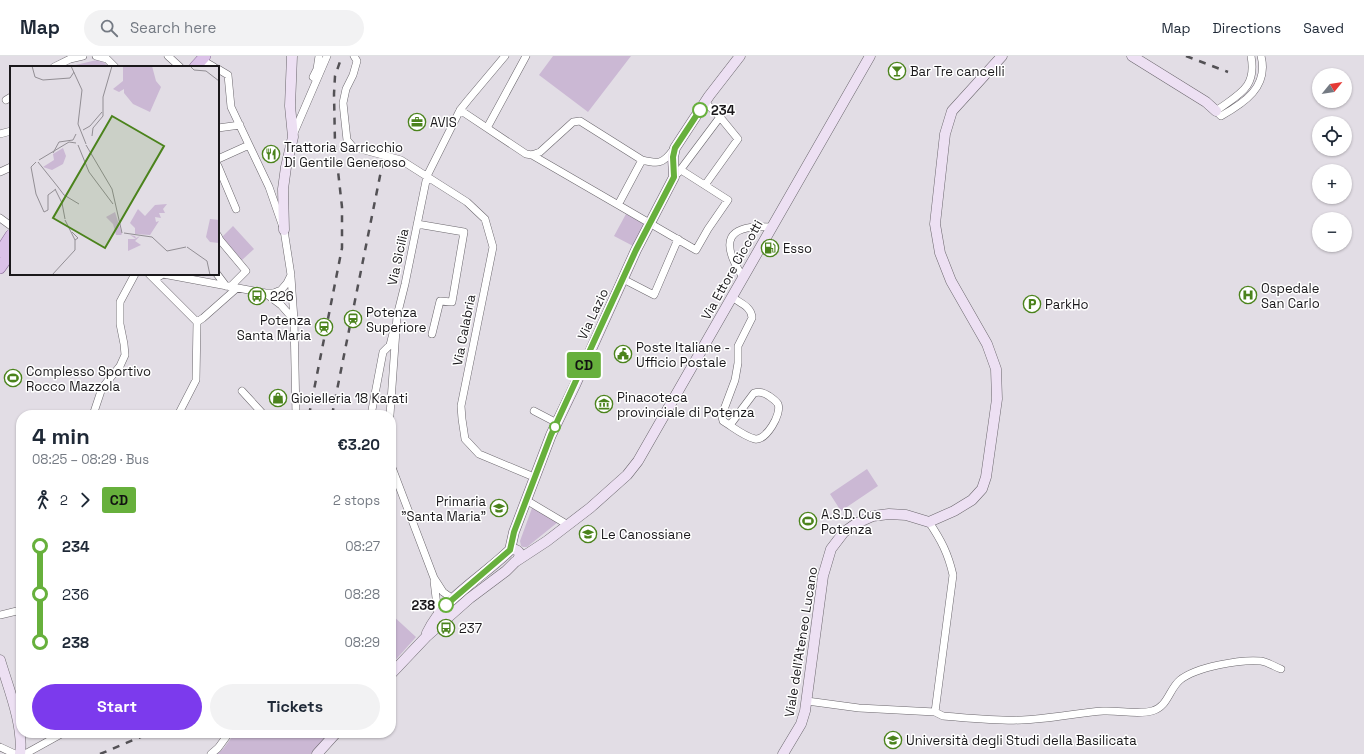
<!DOCTYPE html>
<html lang="en">
<head>
<meta charset="utf-8">
<style>
  body { margin:0; font-family:"Space Grotesk",sans-serif; background:#f2f2f3; color:#1f2937; height:100vh; display:flex; flex-direction:column; font-size:15px; white-space:nowrap }
  * { box-sizing:border-box; margin:0 }
  p { font-size:13px; color:#747a83 }
  .icon { flex:none; width:22px; height:22px; fill:none; stroke:currentColor; stroke-width:2; stroke-linecap:round; stroke-linejoin:round }
  .map { position:relative; flex:1; overflow:hidden }
  .panel { position:absolute; left:16px; top:354px; width:380px; height:328px; display:flex; flex-direction:column; background:#fff; border-radius:16px; box-shadow:0 1px 3px #0004 }
  .panel>* { flex:none }
  .badge { padding:0 8px; border-radius:3px; font-size:14px; line-height:26px }
  .needle { width:26px; rotate:60deg }
  .fabs { position:absolute; left:1312px; top:12px; display:grid; gap:8px }
  .fabs a { display:grid; place-items:center; width:40px; height:40px; border-radius:50%; background:#fff; box-shadow:0 1px 3px #0004; font-size:20px }
  .map>.badge { position:absolute; translate:-50% -50%; box-shadow:0 0 0 2px #fff }
  .legs { display:flex; align-items:center; gap:6px; height:44px; padding:0 16px; font-size:13px }
  .legs p { margin-inline-start:auto }
  .head { display:flex; align-items:center; justify-content:space-between; height:68px; padding:0 16px }
  h1 { font-size:22px; font-weight:600; line-height:30px }
  .action { display:flex; gap:8px; margin-top:auto; padding:8px 16px }
  .action a { flex:1; height:46px; border-radius:24px; background:#7c3aed; color:#fff; font-size:16px; font-weight:600; line-height:46px; text-align:center }
  .action a+a { background:#f2f2f3; color:#1f2937 }
  ul { padding:0 16px; list-style:none }
  li { display:flex; align-items:center; gap:14px; height:48px; font-size:15px }
  li i { display:grid; place-items:center; width:6px; height:100%; margin:0 5px; background:currentColor }
  li i::after { content:''; width:10px; height:10px; margin:-5px; border:3px solid; border-radius:50%; background:#fff }
  li p { margin-inline-start:auto }
  li:first-child i { background:linear-gradient(#0000 50%,currentColor 0) }
  li:last-child i { background:linear-gradient(currentColor 50%,#0000 0) }
  header { display:flex; align-items:center; gap:24px; box-sizing:border-box; height:56px; padding:0 20px; background:#fff; border-bottom:1px solid #e0e1e3 }
  header strong { font-size:19px }
  nav { display:flex; gap:22px; margin-inline-start:auto; font-size:14px }
  .search { width:280px; height:36px; background:#f2f2f3; display:flex; align-items:center; gap:10px; box-sizing:border-box; padding:0 14px; border-radius:22px; color:#747a83; font-size:15px }
  .map>svg:first-child { display:block }
  .green { fill:#cbb8d4 }
  .lines { fill:none; stroke-linecap:round; stroke-linejoin:round }
  .street-casing { stroke:#6b676d; stroke-width:8 }
  .secondary-casing { stroke:#6b676d; stroke-width:11 }
  .primary-casing { stroke:#886b96; stroke-width:12 }
  .street { stroke:#fff; stroke-width:7 }
  .secondary { stroke:#ede0f3; stroke-width:10 }
  .primary { stroke:#dbc1e8; stroke-width:11 }
  .rail { stroke:#535155; stroke-width:2.5; stroke-dasharray:7 7; stroke-linecap:butt }
  .line-1-casing { stroke:#fff; stroke-width:9 }
  .line-1 { stroke:#67b03c; stroke-width:6 }
  .stop-1-dot { fill:#fff; stroke:#67b03c; stroke-width:2 }
  .labels { text-anchor:middle; dominant-baseline:central; stroke-width:3; stroke-linejoin:round; paint-order:stroke }
  .poi-label { font-size:13px; fill:#1a181b; stroke:#fff; text-anchor:start }
  .stop-label { font-size:13px; font-weight:bold; fill:#1a181b; stroke:#fff; text-anchor:start }
  .street-label { font-size:13px; fill:#1a181b; stroke:#fff }
  .inset-road { fill:none; stroke:#928e94; stroke-width:1 }
  .view { fill:#4b831c; fill-opacity:0.15; stroke:#4b831c; stroke-width:2 }
  .inset-edge { fill:none; stroke:#1a181b; stroke-width:2 }
</style>
</head>
<body>
<header>
<strong>Map</strong>
<div class="search"><svg class="icon" aria-label="search" viewBox="0 0 24 24"><circle cx="10" cy="10" r="6"/><path d="M15 15l6 6"/></svg>Search here</div>
<nav><a>Map</a><a>Directions</a><a>Saved</a></nav>
</header>
<div class="map">
<svg width="1364" height="698" viewBox="0 0 1364 698">
  <rect width="100%" height="100%" fill="#e2dde5"/>
  <path class="green" d="M553,0H631L588,56L539,19Z
    M101,3L108,11H67Z
    M626,158L645,168L633,190L614,180Z
    M233,170L254,193L242,204L222,181Z
    M867,413L878,430L841,455L830,438Z
    M532,452L558,466L527,491H523L521,490L520,485Z
    M391,558L416,581L391,609Z
    M235,677H330L311,698H217L223,693Z"/>
  <g class="lines">
    <defs>
      <path id="street" d="M96,0L107,3L115,11
        M168,0L180,11
        M354,0L357,5L353,19L346,33L343,47L347,84L353,91L401,104L467,146L485,163L493,191L461,350L462,363L465,383L479,398L534,421
        M1251,0C1257,32 1239,38 1216,55L1221,60C1244,47 1269,31 1261,0
        M202,4L214,11
        M54,11L70,3L83,0
        M313,21L317,13L319,0
        M6,44L11,41
        M460,54L526,98L532,99L540,96L573,66L580,65L642,104C658,108 663,108 673,94
        M218,72L240,69
        M487,72L526,0
        M0,78L11,75
        M293,79L327,0
        M532,99L696,194L708,173L728,144L681,114
        M218,103L249,89
        M218,110L236,153
        M0,116L11,111
        M678,117L720,61L705,46
        M705,129L738,83L720,61
        M618,149L642,104
        M0,162L11,170
        M417,168L464,176L452,246L440,245L432,278
        M218,180L220,184L246,215L230,231
        M149,218L197,266
        M217,218L226,230
        M291,221L294,264L296,359
        M743,221C719,185 727,168 771,171
        M155,223L163,218L265,237H274L281,234L287,227L291,219L284,174L269,131L231,51L228,19L218,13
        M623,223L654,239L678,183
        M265,237L281,249L294,264
        M197,266L203,262L237,232
        M242,335L264,359
        M534,355L557,367
        M93,359L102,332L120,310L125,299L124,288L120,268V246L135,218
        M178,359L196,324L197,266
        M371,359L383,296L390,289L393,277
        M390,359L397,260L405,228L427,120L460,54L468,44L505,0
        M730,369L754,337C760,335 764,337 769,340C772,342 776,345 778,348C782,358 766,385 755,383C743,380 733,371 723,365L722,361L723,356L735,324L738,307V290L752,262C752,251 740,247 732,241
        M391,409L434,522L443,536L453,543
        M526,444L568,469
        M434,525L438,558
        M0,559L21,554
        M807,645L859,652L935,656L953,519C948,497 941,484 929,466
        M935,656L943,660C969,662 996,665 1022,664C1049,663 1076,657 1103,655C1119,654 1137,659 1152,655C1168,651 1169,633 1180,624C1196,611 1241,603 1261,605C1268,606 1275,611 1281,613
        M0,691L15,698
        M25,698L63,677
        M211,698L218,692L229,677"/>
      <path id="secondary" d="M1132,0L1206,46L1216,55
        M284,174L283,133L286,111L293,81L290,50L292,0
        M510,494L514,476L551,379L576,327L636,194L674,121L673,101L675,92L709,40L740,0
        M427,577C444,541 483,521 510,494C514,492 518,494 520,498L518,504
        M0,604C8,631 24,670 20,698
        M391,618L426,581L470,542L506,515L515,506L547,485L590,452L627,419L638,405L870,0
        M317,698L336,677
        M783,698L801,668L805,655L823,520L831,493L844,476L857,467L873,460L889,458L906,459L929,466L954,455L972,444L982,433L986,421L997,343L996,313L987,288L951,225L940,197L935,168L945,78L952,55L1002,0"/>
      <path id="primary" d="M195,11L205,0
        M0,196L11,179
        M0,212L11,196"/>
    </defs>
    <use href="#street" class="street-casing"/>
    <use href="#secondary" class="secondary-casing"/>
    <use href="#primary" class="primary-casing"/>
    <use href="#street" class="street"/>
    <use href="#secondary" class="secondary"/>
    <use href="#primary" class="primary"/>
    <path class="rail" d="M1186,0L1228,16
      M309,359L342,192V151L335,88L334,38L335,20L342,0
      M332,359L383,105
      M100,698L150,677"/>
  </g>
  <g class="lines">
    <defs>
      <path id="line-1" d="M446,549L510,494L514,476L551,379L636,194L674,121L673,101L675,92L700,54"/>
    </defs>
    <use href="#line-1" class="line-1-casing"/>
    <use href="#line-1" class="line-1"/>
  </g>
  <defs>
    <symbol id="bar-ring" viewBox="-11 -11 22 22"><circle r="9.5" fill="#fff" stroke="#4b831c" stroke-width="1.5"/><path d="M-6-5H6L.8 .8V4.5H3.5V6h-7V4.5H-.8V.8Z" fill="#4b831c"/></symbol>
    <symbol id="office-ring" viewBox="-11 -11 22 22"><circle r="9.5" fill="#fff" stroke="#4b831c" stroke-width="1.5"/><path d="M-6-3h4V-5.5h4V-3h4V5H-6ZM-1-4.5V-3h2v-1.5ZM-6 0V1H6V0Z" fill="#4b831c"/></symbol>
    <symbol id="restaurant-ring" viewBox="-11 -11 22 22"><circle r="9.5" fill="#fff" stroke="#4b831c" stroke-width="1.5"/><path d="M-5-6h1v4h1v-4h1v4h1v-4h1v5L-1.5 .5V6h-2V.5L-5-1ZM5-6V6H3V1.5H1.5Q1.5-4 5-6Z" fill="#4b831c"/></symbol>
    <symbol id="fuel-ring" viewBox="-11 -11 22 22"><circle r="9.5" fill="#fff" stroke="#4b831c" stroke-width="1.5"/><path d="M-5.5-6h7V0h2V4h1.3V-2.5L3-4.5l.8-.8L6-3V5H2.5V1h-1V6h-7ZM-4.2-4.7v3.2H.2V-4.7Z" fill="#4b831c"/></symbol>
    <symbol id="hospital-ring" viewBox="-11 -11 22 22"><circle r="9.5" fill="#fff" stroke="#4b831c" stroke-width="1.5"/><path d="M-5-5h3v3.5h4V-5h3V5h-3V1.5h-4V5h-3Z" fill="#4b831c"/></symbol>
    <symbol id="bus-ring" viewBox="-11 -11 22 22"><circle r="9.5" fill="#fff" stroke="#4b831c" stroke-width="1.5"/><path d="M-5-6H5V4H4V6H2V4H-2V6H-4V4H-5ZM-3.5-4V0h7V-4ZM-3.5 1.2v1.5H-2V1.2ZM2 1.2v1.5H3.5V1.2Z" fill="#4b831c"/></symbol>
    <symbol id="parking-ring" viewBox="-11 -11 22 22"><circle r="9.5" fill="#fff" stroke="#4b831c" stroke-width="1.5"/><path d="M-3.5-5.5H1a3.5 3.5 0 0 1 0 7H-1V5.5H-3.5ZM-1-3.4V-.6H.8a1.4 1.4 0 0 0 0-2.8Z" fill="#4b831c"/></symbol>
    <symbol id="station-ring" viewBox="-11 -11 22 22"><circle r="9.5" fill="#fff" stroke="#4b831c" stroke-width="1.5"/><path d="M-3-6H3Q5-6 5-4V2Q5 4 3 4L4.5 6H3L1.5 4h-3L-3 6H-4.5L-3 4Q-5 4-5 2V-4Q-5-6-3-6ZM-3.5-4v3h7v-3ZM-3.5 1v1.5H-2V1ZM2 1v1.5H3.5V1Z" fill="#4b831c"/></symbol>
    <symbol id="civic-ring" viewBox="-11 -11 22 22"><circle r="9.5" fill="#fff" stroke="#4b831c" stroke-width="1.5"/><path d="M-.6-6.5H3V-4.5H.6V-3L4-1V1h2V6H-6V1h2V-1L-.6-3ZM-1.2 2.5V6h2.4V2.5Z" fill="#4b831c"/></symbol>
    <symbol id="stadium-ring" viewBox="-11 -11 22 22"><circle r="9.5" fill="#fff" stroke="#4b831c" stroke-width="1.5"/><path d="M0-5a6.5 5 0 1 0 0 10a6.5 5 0 1 0 0-10ZM-3.5-1.8h7v3.6h-7Z" fill="#4b831c"/></symbol>
    <symbol id="shop-ring" viewBox="-11 -11 22 22"><circle r="9.5" fill="#fff" stroke="#4b831c" stroke-width="1.5"/><path d="M-5-2.5h2.3a2.7 3.5 0 0 1 5.4 0H5L5.5 6h-11ZM-1.5-2.5h3a1.5 2.3 0 0 0-3 0Z" fill="#4b831c"/></symbol>
    <symbol id="museum-ring" viewBox="-11 -11 22 22"><circle r="9.5" fill="#fff" stroke="#4b831c" stroke-width="1.5"/><path d="M0-6L6-3V-2H-6V-3ZM-5-1h2V3h-2ZM-1-1h2V3h-2ZM3-1h2V3H3ZM-6 4H6V6H-6Z" fill="#4b831c"/></symbol>
    <symbol id="school-ring" viewBox="-11 -11 22 22"><circle r="9.5" fill="#fff" stroke="#4b831c" stroke-width="1.5"/><path d="M0-5L7-2L0 1L-7-2ZM-4 1L0 2.5L4 1V4Q0 6-4 4Z" fill="#4b831c"/></symbol>
    <symbol id="university-ring" viewBox="-11 -11 22 22"><circle r="9.5" fill="#fff" stroke="#4b831c" stroke-width="1.5"/><path d="M0-5L7-2L0 1L-7-2ZM-4 1L0 2.5L4 1V4Q0 6-4 4Z" fill="#4b831c"/></symbol>
  </defs>
  <g fill-rule="evenodd">
    <use href="#bar-ring" x="887" y="5" width="20" height="20"/>
    <use href="#office-ring" x="407" y="56" width="20" height="20"/>
    <use href="#restaurant-ring" x="261" y="88" width="20" height="20"/>
    <use href="#fuel-ring" x="760" y="182" width="20" height="20"/>
    <use href="#hospital-ring" x="1238" y="229" width="20" height="20"/>
    <use href="#bus-ring" x="247" y="230" width="20" height="20"/>
    <use href="#parking-ring" x="1022" y="238" width="20" height="20"/>
    <use href="#station-ring" x="343" y="253" width="20" height="20"/>
    <use href="#station-ring" x="314" y="261" width="20" height="20"/>
    <use href="#civic-ring" x="613" y="288" width="20" height="20"/>
    <use href="#stadium-ring" x="3" y="312" width="20" height="20"/>
    <use href="#shop-ring" x="268" y="332" width="20" height="20"/>
    <use href="#museum-ring" x="594" y="338" width="20" height="20"/>
    <use href="#school-ring" x="489" y="442" width="20" height="20"/>
    <use href="#stadium-ring" x="798" y="455" width="20" height="20"/>
    <use href="#school-ring" x="578" y="468" width="20" height="20"/>
    <use href="#bus-ring" x="436" y="562" width="20" height="20"/>
    <use href="#university-ring" x="883" y="674" width="20" height="20"/>
  </g>
  <g class="stop-1-dot">
    <circle cx="700" cy="54" r="7"/>
    <circle cx="555" cy="371" r="5"/>
    <circle cx="446" cy="549" r="7"/>
  </g>
  <g class="labels">
    <g class="poi-label">
      <text x="910" y="15">Bar Tre cancelli</text>
      <text x="430" y="66">AVIS</text>
      <text x="284" y="91">Trattoria Sarricchio<tspan x="284" dy="15">Di Gentile Generoso</tspan></text>
      <text x="783" y="192">Esso</text>
      <text x="1261" y="232">Ospedale<tspan x="1261" dy="15">San Carlo</tspan></text>
      <text x="270" y="240">226</text>
      <text x="1045" y="248">ParkHo</text>
      <text x="366" y="256">Potenza<tspan x="366" dy="15">Superiore</tspan></text>
      <text x="311" y="264" text-anchor="end">Potenza<tspan x="311" dy="15">Santa Maria</tspan></text>
      <text x="636" y="291">Poste Italiane -<tspan x="636" dy="15">Ufficio Postale</tspan></text>
      <text x="26" y="315">Complesso Sportivo<tspan x="26" dy="15">Rocco Mazzola</tspan></text>
      <text x="617" y="341">Pinacoteca<tspan x="617" dy="15">provinciale di Potenza</tspan></text>
      <text x="291" y="342">Gioielleria 18 Karati</text>
      <text x="486" y="445" text-anchor="end">Primaria<tspan x="486" dy="15">"Santa Maria"</tspan></text>
      <text x="821" y="458">A.S.D. Cus<tspan x="821" dy="15">Potenza</tspan></text>
      <text x="601" y="478">Le Canossiane</text>
      <text x="459" y="572">237</text>
      <text x="906" y="684">Università degli Studi della Basilicata</text>
    </g>
    <g class="stop-label">
      <text x="711" y="54">234</text>
      <text x="435" y="549" text-anchor="end">238</text>
    </g>
    <g class="street-label">
      <text transform="translate(398 201) rotate(-78)">Via Sicilia</text>
      <text transform="translate(732 214) rotate(-61)">Via Ettore Ciccotti</text>
      <text transform="translate(593 258) rotate(-65)">Via Lazio</text>
      <text transform="translate(464 274) rotate(-79)">Via Calabria</text>
      <text transform="translate(801 586) rotate(-81)">Viale dell'Ateneo Lucano</text>
    </g>
  </g>
  <g transform="translate(10 10)">
    <rect width="209" height="209" fill="#e2dde5"/>
    <path d="M113,0H142L146,15L151,21L140,46L123,38L114,27V23L109,26L103,23L113,15ZM53,82L56,90L53,98L42,104L33,101L44,94L43,88ZM157,138L153,143L155,147H149L151,152L145,151L146,156L149,155L140,169L125,168V162L120,157L128,143L135,150L145,139ZM105,146L112,168L111,169H106L103,158L96,151ZM200,153L209,154V177L200,176L196,171ZM120,169L125,170L126,172L130,170L125,175L131,179L118,185V173H126Z" fill="#cbb8d4"/>
    <path class="inset-road" d="M22,0L25,11L33,14L60,12L64,6M61,0L72,24L68,58L76,78M180,0L184,4L196,5L209,15M73,64L80,60L92,46M82,70L83,62L93,50V31L102,0M68,79L79,106L103,138M76,79L102,123L112,167M43,87L49,76L63,74L66,68M29,94L59,76L66,77M26,96L21,101L26,128L34,146L38,144V129L46,123M28,96L48,121M48,121L54,129L69,138M45,123L52,137L55,153M62,166L68,172L65,174M114,167L142,171L157,185L176,181M177,181L197,195L200,209M42,209L65,184V174L55,154"/>
    <path class="view" d="M102,50L154,80L95,182L43,152Z"/>
    <rect width="209" height="209" class="inset-edge"/>
  </g>
</svg>
<div class="fabs">
<a><svg class="needle" viewBox="-14 -14 28 28"><path d="M0-13l5 13h-10z" fill="#e53935"/><path d="M0 13l5-13h-10z" fill="#747a83"/></svg></a>
<a><svg class="icon" aria-label="locate" viewBox="0 0 24 24"><circle cx="12" cy="12" r="6"/><path d="M12 2v4M12 18v4M2 12h4M18 12h4"/></svg></a>
<a>+</a>
<a>−</a>
</div>
<b class="badge" style="left:584px;top:309px;background:#67b03c;color:#111">CD</b>
<section class="panel">
<div class="head"><div><h1>4 min</h1><p>08:25 – 08:29 · Bus</p></div><b>€3.20</b></div>
<div class="legs"><svg class="icon" aria-label="walk" viewBox="0 0 24 24"><circle cx="13" cy="4" r="2"/><path d="M13 8l-2 6 4 7M11 14l-3 7M7 12l3-4h3l4 4"/></svg>2<svg class="icon" aria-label="forward" viewBox="0 0 24 24"><path d="M9 5l7 7-7 7"/></svg><b class="badge" style="background:#67b03c;color:#111">CD</b><p>2 stops</p></div>
<ul>
<li><i style="color:#67b03c"></i><b>234</b><p>08:27</p></li>
<li><i style="color:#67b03c"></i><span>236</span><p>08:28</p></li>
<li><i style="color:#67b03c"></i><b>238</b><p>08:29</p></li>
</ul>
<div class="action"><a>Start</a><a>Tickets</a></div>
</section>
</div>
</body>
</html>
